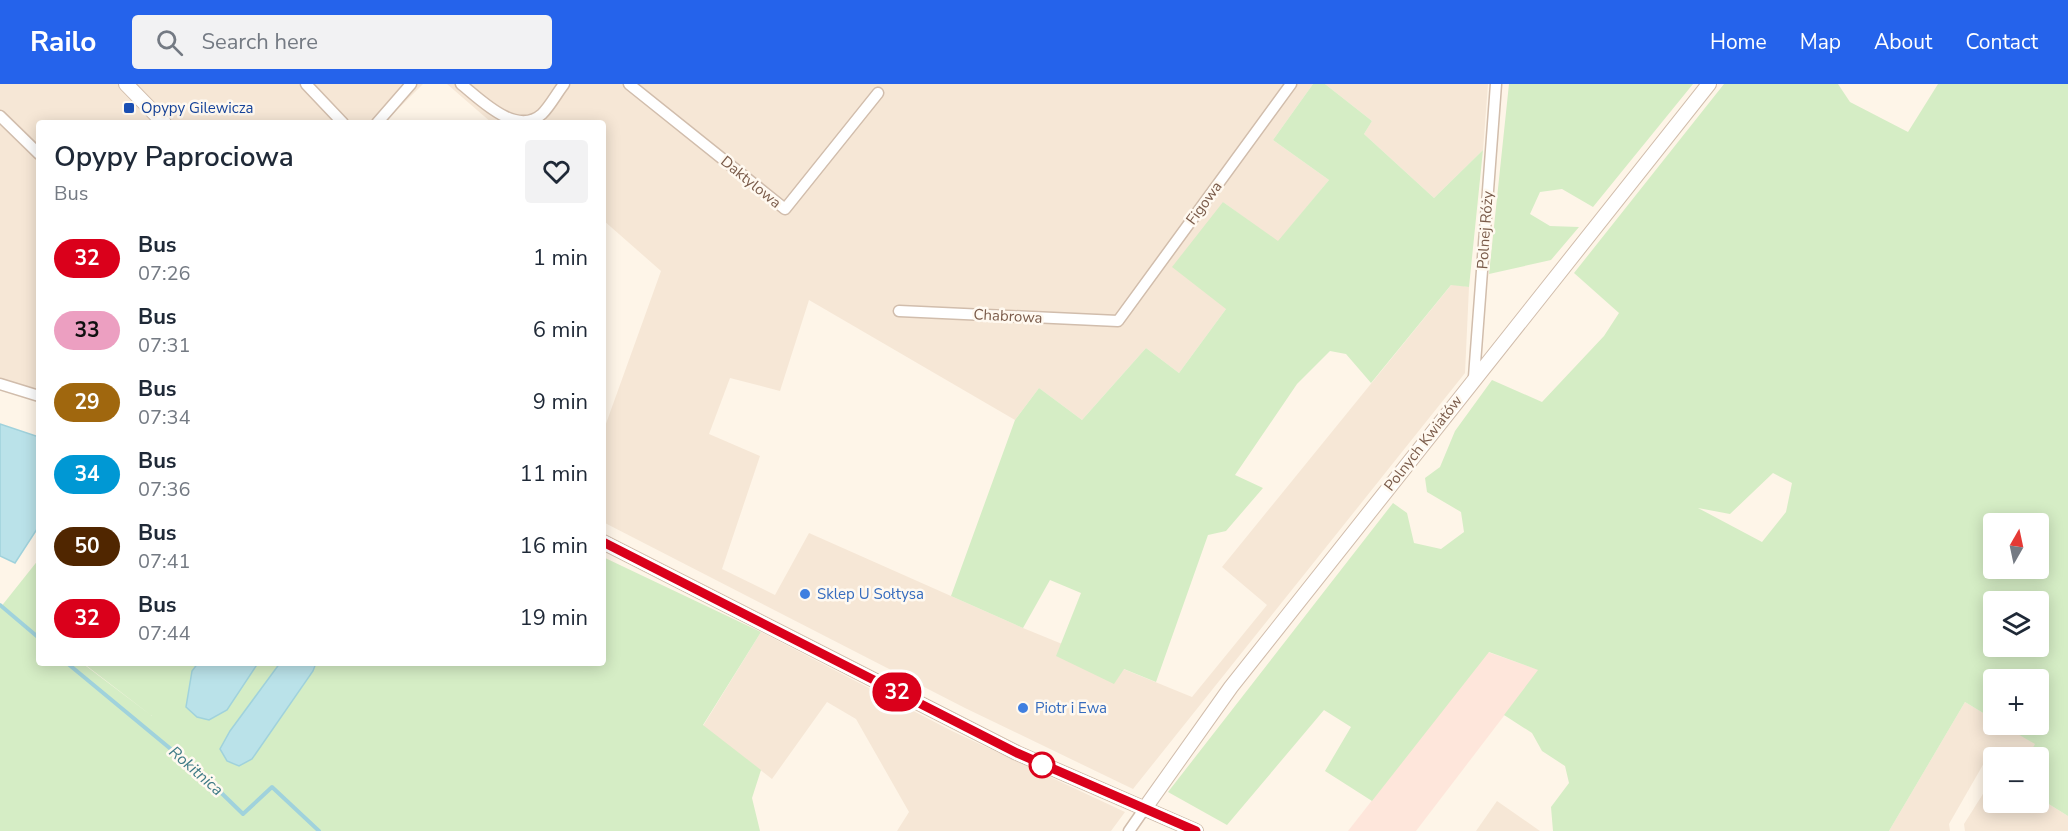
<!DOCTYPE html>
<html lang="en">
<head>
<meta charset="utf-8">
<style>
  body { margin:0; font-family:"Nunito Sans",sans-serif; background:#f2f2f3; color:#1f2937; height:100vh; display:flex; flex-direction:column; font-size:22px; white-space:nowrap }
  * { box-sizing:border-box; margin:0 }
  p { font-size:20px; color:#747a83 }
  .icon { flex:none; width:33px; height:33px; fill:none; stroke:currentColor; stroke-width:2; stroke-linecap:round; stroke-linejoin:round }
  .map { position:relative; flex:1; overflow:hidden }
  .drawer { position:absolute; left:36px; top:36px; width:570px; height:546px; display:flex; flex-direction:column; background:#fff; border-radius:6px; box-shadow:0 3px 15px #0003 }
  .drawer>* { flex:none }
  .badge { padding:0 12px; border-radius:20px; font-size:21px; line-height:39px }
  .needle { width:39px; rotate:9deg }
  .fabs { position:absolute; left:1983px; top:429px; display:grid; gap:12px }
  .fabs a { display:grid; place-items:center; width:66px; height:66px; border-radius:6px; background:#fff; box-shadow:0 3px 15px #0003; font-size:30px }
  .map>.badge { position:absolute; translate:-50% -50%; box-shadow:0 0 0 3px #fff }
  .round { display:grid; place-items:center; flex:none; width:63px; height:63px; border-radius:6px; background:#f2f2f3 }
  .head { display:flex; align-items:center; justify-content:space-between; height:102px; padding:0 18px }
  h1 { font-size:28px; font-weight:600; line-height:45px }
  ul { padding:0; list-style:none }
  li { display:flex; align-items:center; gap:18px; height:72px; padding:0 18px }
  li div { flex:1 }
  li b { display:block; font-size:22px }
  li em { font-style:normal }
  li .badge { min-width:66px; font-weight:700; text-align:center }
  header { display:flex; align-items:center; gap:36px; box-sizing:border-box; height:84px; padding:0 30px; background:#2563eb; color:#fff }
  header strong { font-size:28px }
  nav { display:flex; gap:33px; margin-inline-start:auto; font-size:21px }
  .search { width:420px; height:54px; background:#f2f2f3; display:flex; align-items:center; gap:15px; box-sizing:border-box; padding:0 21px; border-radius:6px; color:#747a83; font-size:22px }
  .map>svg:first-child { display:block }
  .residential { fill:#f6e7d6 }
  .commercial { fill:#fee6db }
  .green { fill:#d5edc5; fill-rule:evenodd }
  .water { fill:#bae2e9; stroke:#a0d2dc; stroke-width:1.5 }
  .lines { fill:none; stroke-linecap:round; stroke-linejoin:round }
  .stream { stroke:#a0d2dc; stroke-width:4 }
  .minor-casing { stroke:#d1bdac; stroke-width:13 }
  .tertiary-casing { stroke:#d1bdac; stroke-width:16 }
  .minor { stroke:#fff; stroke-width:10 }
  .tertiary { stroke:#fff; stroke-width:14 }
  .line-casing { stroke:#fff; stroke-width:14 }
  .line { stroke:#da001b; stroke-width:9 }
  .transit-dot { fill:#1a4fb4; stroke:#fff9f0; stroke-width:2 }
  .shop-dot { fill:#3f7fe0; stroke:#fff9f0; stroke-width:2 }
  .stop-dot { fill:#fff; stroke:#da001b; stroke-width:3 }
  .labels { text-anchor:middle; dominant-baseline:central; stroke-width:5; stroke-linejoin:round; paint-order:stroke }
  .transit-label { font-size:15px; fill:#164399; stroke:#fff9f0; text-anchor:start }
  .street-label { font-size:15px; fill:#7a5b4a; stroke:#fff9f0 }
  .shop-label { font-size:15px; fill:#366cbe; stroke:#fff9f0; text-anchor:start }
  .water-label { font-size:16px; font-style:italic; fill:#3f7b87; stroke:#fff9f0 }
</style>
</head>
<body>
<header>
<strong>Railo</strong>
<div class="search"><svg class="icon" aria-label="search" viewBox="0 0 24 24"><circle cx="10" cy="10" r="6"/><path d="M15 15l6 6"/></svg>Search here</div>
<nav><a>Home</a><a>Map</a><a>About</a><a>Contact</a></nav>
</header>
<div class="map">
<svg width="2068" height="747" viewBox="0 0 2068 747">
  <rect width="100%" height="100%" fill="#fef5e8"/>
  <path class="residential" d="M0,0H423L384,39H39V319L0,300Z
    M447,0H1313L1273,56L1329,96L1278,158L1223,118L1226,225L1179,289L1146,264L1082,336L1039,304L1015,336L809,216L780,307L730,294L709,350L760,372L722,485L775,511L809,449L1023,544L1192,613L1267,521L1222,483L1452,200L1469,203L1465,289L1133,705L965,624L603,438V348L661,187L603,136V39H492Z
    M1325,0H1488L1483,66L1434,114L1364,50L1372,37Z
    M761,548L952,647L1125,728L1111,747H897L909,728L856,635L827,618L772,695L703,642Z
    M1965,618L1993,635L1994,640L2002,641L2036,660L2029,671L1994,674L1993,677L1984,679L1949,740L1950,747H1889Z
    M1993,694L1994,718H2038L2039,714L2068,732V747H1965L1964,740Z
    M1497,717L1540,747H1476Z"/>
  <path class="commercial" d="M1488,568L1539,586L1416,747H1348Z"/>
  <path class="green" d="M1313,0H1325L1372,37L1364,50L1434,114L1483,66L1469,203L1451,201L1371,299L1346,270L1330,267L1297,300L1235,391L1263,404L1226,447L1208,451L1156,598L1124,585L1114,600L1056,572L1081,509L1050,496L1023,544L951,512L1015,336L1039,304L1082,336L1146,264L1179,289L1226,225L1172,183L1223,118L1278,157L1329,96L1273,56Z
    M1509,0H1693L1593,123L1562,105L1540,108L1530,130L1550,142L1579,143L1551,176L1489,190Z
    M1724,0H1838L1850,18L1908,48L1938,0H2068V732L2039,714L2038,674L2014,673L2029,671L2035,660L2002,641L2038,640V596H1994L1993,635L1965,618L1889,747H1553L1551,723L1569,699L1565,682L1542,667L1532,649L1504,631L1538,586L1489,568L1372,717L1325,687L1351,643L1324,626L1227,741L1168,708L1393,419L1407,429L1414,459L1441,465L1464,448L1461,428L1427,408L1425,394L1440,383L1455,347L1492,296L1542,318L1604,252L1619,229L1574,189ZM1773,389L1792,399L1786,428L1762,458L1698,424L1730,430ZM1994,440H2038V484H1994ZM1994,518H2038V562H1994Z
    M603,473L761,548L703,641L761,686L752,714L760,747H0V524L39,475V579H82L152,632L83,579H603Z"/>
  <path class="water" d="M0,340L39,353V442L15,479L0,472Z
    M198,579H258L227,626L209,636L197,633L186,623L192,587Z
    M280,579H316L313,587L252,675L239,682L227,677L220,665L230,647Z"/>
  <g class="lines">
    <path class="stream" d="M0,521L39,554
      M67,579L207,695L243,730L272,703L319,747"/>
    <defs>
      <path id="minor" d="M306,0L343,39
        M461,0C480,15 516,53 542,30C550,22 557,9 564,0
        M629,0L785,125L878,9
        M0,32L39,70
        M377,39L411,0
        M899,227L1118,237L1291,0
        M1474,293L1496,0
        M0,300L39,312
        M1129,747L1145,724"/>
      <path id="tertiary" d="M126,0L164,39
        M603,458L1017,669L1196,747
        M1145,724L1231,603L1709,0"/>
    </defs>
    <use href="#minor" class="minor-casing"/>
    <use href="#tertiary" class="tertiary-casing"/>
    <use href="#minor" class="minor"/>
    <use href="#tertiary" class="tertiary"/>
  </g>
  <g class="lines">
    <defs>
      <path id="line" d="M603,458L1017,669L1196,747"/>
    </defs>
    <use href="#line" class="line-casing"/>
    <use href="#line" class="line"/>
  </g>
  <rect class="transit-dot" x="123" y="18" width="12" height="12" rx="3"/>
  <g class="shop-dot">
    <circle cx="805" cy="510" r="6"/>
    <circle cx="1023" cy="624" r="6"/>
  </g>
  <circle class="stop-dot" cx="1042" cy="681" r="12"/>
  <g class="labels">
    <g class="transit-label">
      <text x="141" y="24">Opypy Gilewicza</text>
    </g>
    <g class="street-label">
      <text transform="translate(751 98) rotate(39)">Daktylowa</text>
      <text transform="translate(1204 119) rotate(-54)">Figowa</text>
      <text transform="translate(1485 146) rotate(-86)">Polnej Róży</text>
      <text transform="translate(1008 232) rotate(3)">Chabrowa</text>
      <text transform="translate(1423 359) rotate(-52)">Polnych Kwiatów</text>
    </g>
    <g class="shop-label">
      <text x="817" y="510">Sklep U Sołtysa</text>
      <text x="1035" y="624">Piotr i Ewa</text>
    </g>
    <g class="water-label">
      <text transform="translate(196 687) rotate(41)">Rokitnica</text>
    </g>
  </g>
</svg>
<div class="fabs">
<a><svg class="needle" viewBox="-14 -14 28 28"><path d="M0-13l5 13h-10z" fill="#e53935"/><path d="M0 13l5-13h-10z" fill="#747a83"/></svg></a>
<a><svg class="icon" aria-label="layers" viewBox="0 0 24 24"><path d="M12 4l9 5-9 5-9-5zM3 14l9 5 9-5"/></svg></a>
<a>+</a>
<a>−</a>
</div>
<b class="badge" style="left:897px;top:608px;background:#da001b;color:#fff">32</b>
<section class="drawer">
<div class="head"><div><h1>Opypy Paprociowa</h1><p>Bus</p></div><a class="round"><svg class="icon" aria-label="heart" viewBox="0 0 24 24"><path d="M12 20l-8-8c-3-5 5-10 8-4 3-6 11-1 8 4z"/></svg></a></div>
<ul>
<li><span class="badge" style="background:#da001b;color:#fff">32</span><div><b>Bus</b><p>07:26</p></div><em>1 min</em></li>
<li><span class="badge" style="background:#ec9fc1;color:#111">33</span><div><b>Bus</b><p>07:31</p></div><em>6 min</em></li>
<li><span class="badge" style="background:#a0670e;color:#fff">29</span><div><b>Bus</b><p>07:34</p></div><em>9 min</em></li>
<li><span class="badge" style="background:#0098d4;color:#fff">34</span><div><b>Bus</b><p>07:36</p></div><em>11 min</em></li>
<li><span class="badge" style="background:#502600;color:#fff">50</span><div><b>Bus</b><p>07:41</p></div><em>16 min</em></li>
<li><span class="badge" style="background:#da001b;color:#fff">32</span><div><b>Bus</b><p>07:44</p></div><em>19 min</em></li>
</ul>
</section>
</div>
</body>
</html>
